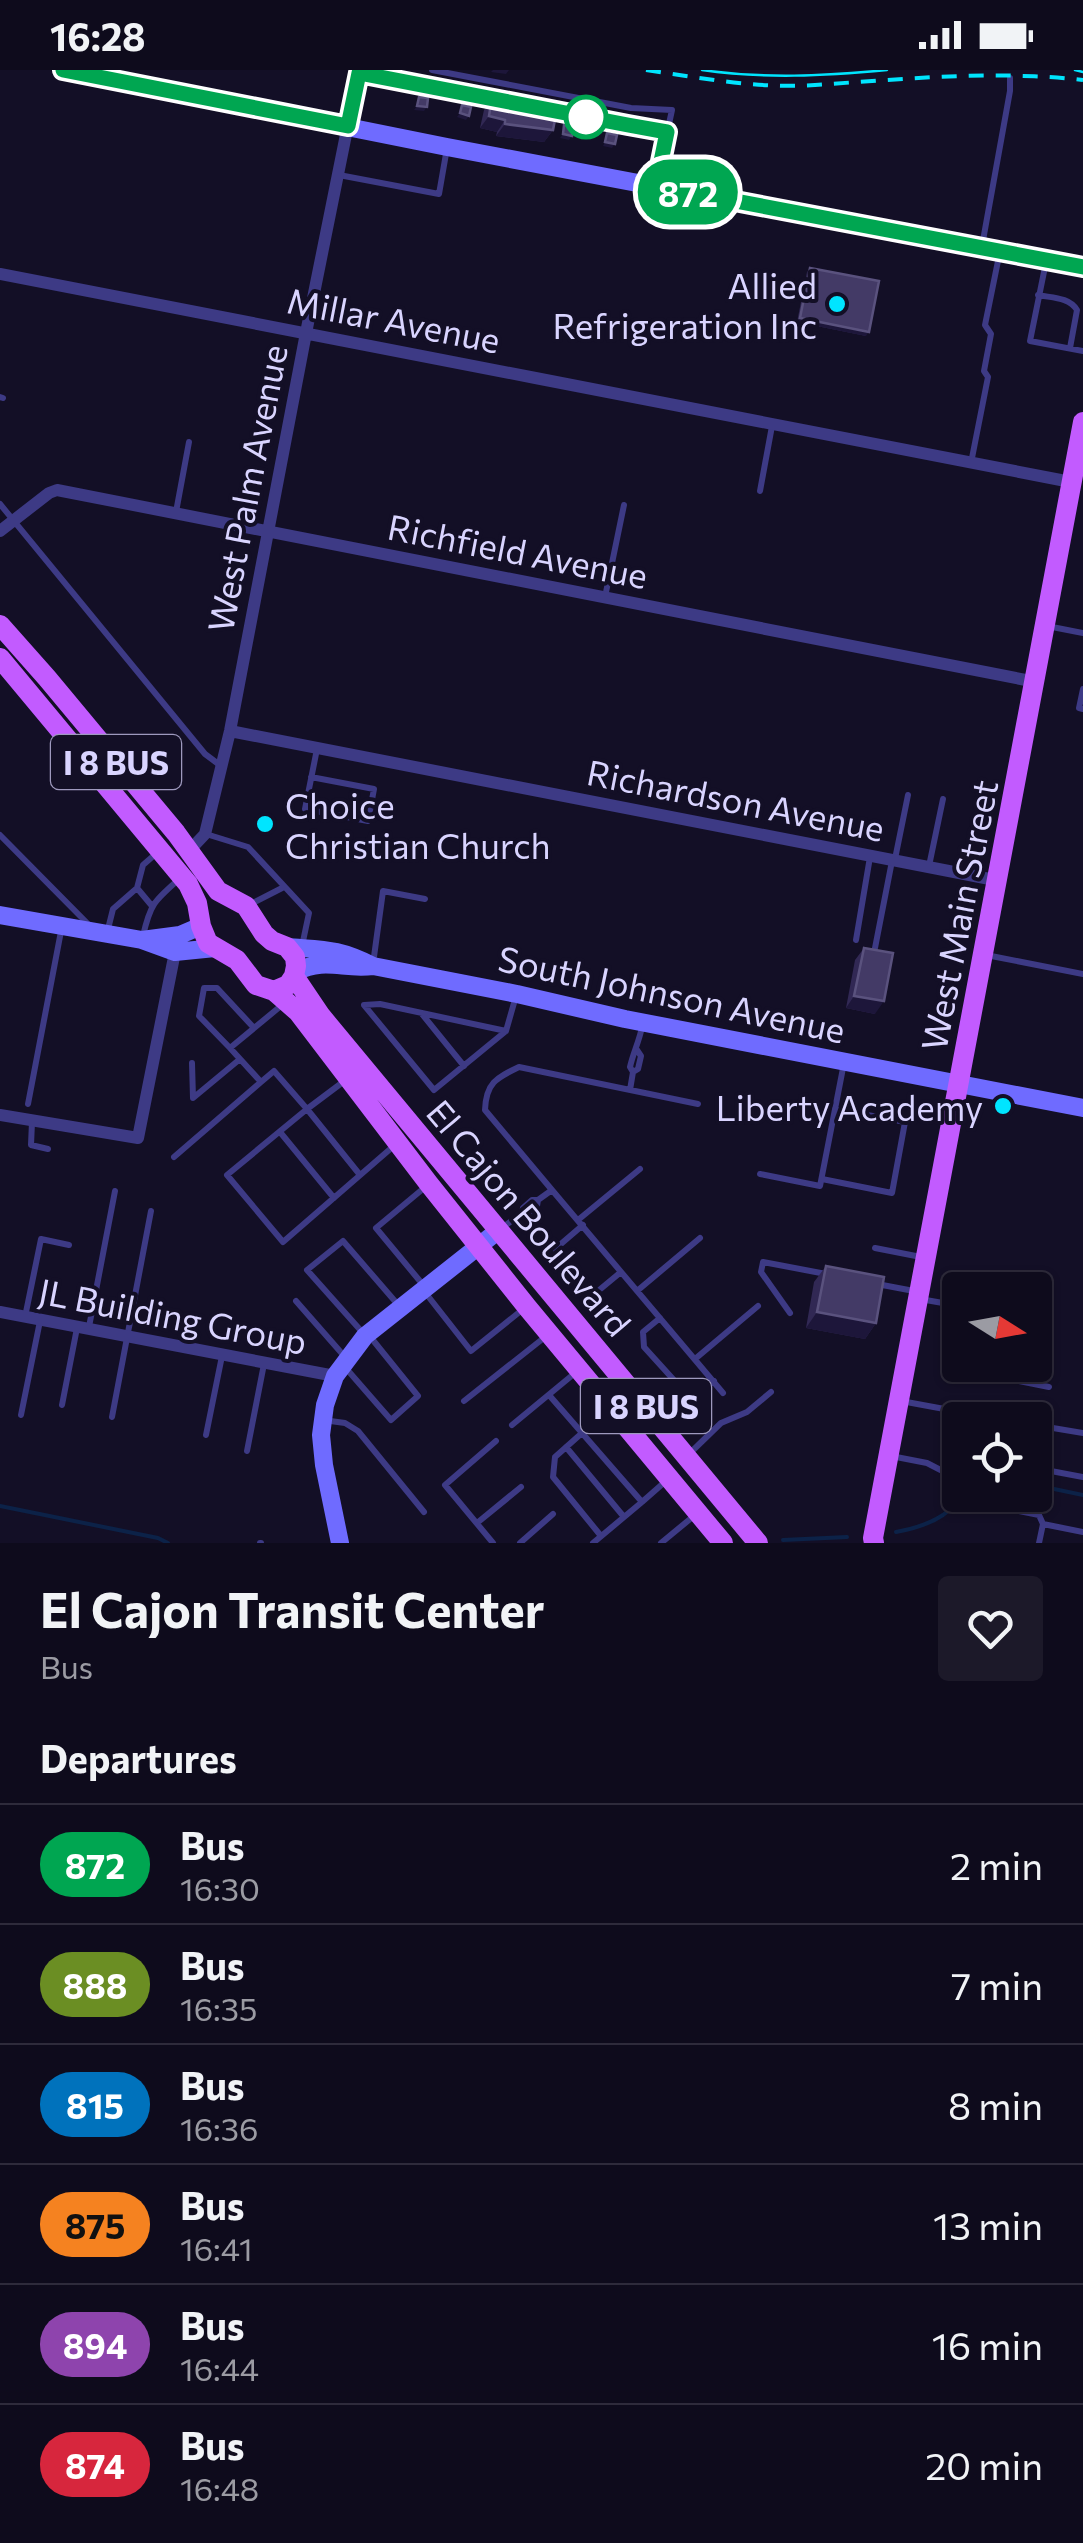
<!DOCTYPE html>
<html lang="en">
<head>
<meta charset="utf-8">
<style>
  body { margin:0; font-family:Commissioner,sans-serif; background:#1c1929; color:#f1f3f6; height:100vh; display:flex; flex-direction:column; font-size:38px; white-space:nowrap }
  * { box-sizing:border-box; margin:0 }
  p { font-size:32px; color:#9b9ba3 }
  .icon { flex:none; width:55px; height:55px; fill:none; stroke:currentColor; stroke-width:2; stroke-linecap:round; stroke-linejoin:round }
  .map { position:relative; height:1473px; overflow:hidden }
  .drawer { display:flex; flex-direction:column; background:#0e0b1c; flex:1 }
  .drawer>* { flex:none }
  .badge { padding:0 20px; border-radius:32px; font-size:35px; line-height:65px }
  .needle { width:65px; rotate:101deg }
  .tools { position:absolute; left:942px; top:1202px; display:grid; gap:20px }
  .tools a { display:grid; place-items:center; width:110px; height:110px; border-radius:10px; background:#0e0b1c; box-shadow:0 2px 8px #0004,0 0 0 2px #2e2b3b; font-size:50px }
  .map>.badge { position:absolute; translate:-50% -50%; box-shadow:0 0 0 5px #fff }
  h2 { padding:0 40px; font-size:38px; line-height:90px }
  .round { display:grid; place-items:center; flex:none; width:105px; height:105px; border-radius:10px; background:#1c1929 }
  .summary { display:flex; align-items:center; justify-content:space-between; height:170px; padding:0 40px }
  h1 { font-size:48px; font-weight:700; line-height:75px }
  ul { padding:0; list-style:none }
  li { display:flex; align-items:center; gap:30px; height:120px; padding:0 40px; border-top:2px solid #2e2b3b }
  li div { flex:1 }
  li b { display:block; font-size:38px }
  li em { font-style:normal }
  li .badge { min-width:110px; font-weight:700; text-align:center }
  .status { display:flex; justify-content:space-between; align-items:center; height:70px; padding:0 50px; background:#0e0b1c; direction:ltr }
  .status svg { height:28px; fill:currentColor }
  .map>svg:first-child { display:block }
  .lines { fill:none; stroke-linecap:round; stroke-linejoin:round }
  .stream { stroke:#0c2248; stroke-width:4 }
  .lane { stroke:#3d3a85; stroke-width:6 }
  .street { stroke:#3d3a85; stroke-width:12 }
  .secondary { stroke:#6f6bff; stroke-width:18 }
  .primary { stroke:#c25bff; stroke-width:20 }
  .tram { stroke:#00e5ff; stroke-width:2.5 }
  .rail { stroke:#00e5ff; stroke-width:4; stroke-dasharray:15 12; stroke-linecap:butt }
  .wall { fill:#312854 }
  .shaded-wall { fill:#1d163a }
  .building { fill:#433a66; stroke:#5a527e; stroke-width:2.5 }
  .line-casing { stroke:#fff; stroke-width:22 }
  .line { stroke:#00a651; stroke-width:15 }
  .stop-dot { fill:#fff; stroke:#00a651; stroke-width:5 }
  .poi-dot { fill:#00e5ff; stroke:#130f26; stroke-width:4 }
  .labels { text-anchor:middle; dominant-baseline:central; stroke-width:8; stroke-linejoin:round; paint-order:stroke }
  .shield { fill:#130f26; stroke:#9e99be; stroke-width:2.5 }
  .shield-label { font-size:32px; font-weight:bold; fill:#d9d4ff }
  .poi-label { font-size:35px; fill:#d9d4ff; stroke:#130f26; text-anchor:end }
  .street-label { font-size:35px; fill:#d9d4ff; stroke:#130f26 }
</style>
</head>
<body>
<div class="status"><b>16:28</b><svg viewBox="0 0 49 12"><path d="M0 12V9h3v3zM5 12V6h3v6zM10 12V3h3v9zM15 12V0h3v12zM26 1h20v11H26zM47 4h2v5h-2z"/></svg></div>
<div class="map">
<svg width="1083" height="1473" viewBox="0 0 1083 1473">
  <rect width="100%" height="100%" fill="#130f26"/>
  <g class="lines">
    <path class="stream" d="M1035,1415L1083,1425
      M0,1436L158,1468L168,1473
      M896,1462C913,1459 928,1455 943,1445C952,1438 959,1430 969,1425
      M783,1470L847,1467"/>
    <path class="lane" d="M432,0L631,38L672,40L656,114
      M360,4L495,29
      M551,40L667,62
      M339,105L439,124L447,78
      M982,176L1010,21V8
      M1046,192L1030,271L1083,281
      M1038,225C1052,228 1069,227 1077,240L1070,278
      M0,327L3,328
      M971,393L988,307L984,301L991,264L985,255L999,186
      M760,421L772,356
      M0,434L205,684L221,696
      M176,442L189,372
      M605,527L624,435
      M1047,556L1083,563
      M1083,619L1079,638L1083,639
      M311,707L374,719L368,751L305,739L317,679
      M206,764L248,777L309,843L302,876
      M0,765L91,857
      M895,789L908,725
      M929,796L943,729
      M137,818L152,836
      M249,835L284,817
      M108,859L113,839L137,818L143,795L159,781
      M143,866C150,835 154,831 177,811
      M856,870L870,787
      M875,878L892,791
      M986,885L1083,904
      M373,894L383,821L425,829
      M422,944L464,996
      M254,958L217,918H204L199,946L230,978L282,935
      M506,961L380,934L364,935L434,1020L506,961L516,926
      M230,978L261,1012L274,1001L307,1039L347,1009
      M192,993L193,1028L240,989
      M633,1002L630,997C633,983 639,972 642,957
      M630,1020L633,1002L638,999L641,986L637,980
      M28,1034L62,856
      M32,1052L31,1075L48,1079
      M280,1062L334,1128
      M174,1087L261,1012
      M760,1104L820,1116L844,993
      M360,1105L307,1039L227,1105L283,1172L396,1074
      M822,1109L892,1123L905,1052L835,1039
      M552,1120L723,1323
      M522,1143L523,1138L532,1130H538L552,1120L485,1040C486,1013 496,1008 519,997L698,1034
      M578,1150L640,1099
      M502,1158L522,1143L528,1144L537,1136L538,1130
      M875,1178L921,1187
      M555,1179L583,1155
      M877,1214L914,1221
      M424,1216L376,1158L424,1118
      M424,1221L471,1281L522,1240
      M637,1221L700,1168
      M592,1226L621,1202
      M920,1229L960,1236
      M296,1231L345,1287
      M790,1243L761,1202L763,1192L826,1204
      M25,1247L41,1169L69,1175
      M660,1248L643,1262L644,1277L692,1330L714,1311
      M89,1257L115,1121
      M363,1263L307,1200L343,1171L400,1237
      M695,1289L758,1236
      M989,1295L988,1305L1049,1317
      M344,1296L391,1350L418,1326L368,1264
      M549,1325L642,1432L593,1473
      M464,1331L545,1267
      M901,1331L1004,1350
      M62,1335L77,1258
      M959,1342L951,1382L960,1383
      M21,1345L40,1251
      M112,1347L151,1141
      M323,1350L345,1353L358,1361L424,1442
      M512,1355L575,1303
      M1035,1355L1083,1363
      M582,1363L555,1387L553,1407L601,1466
      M206,1365L222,1286
      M566,1377L624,1447
      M247,1381L264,1294
      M688,1385L721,1353L747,1342L771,1322
      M891,1386L927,1393L960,1410
      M1035,1398L1083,1407
      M978,1425L993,1436L1039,1445L1043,1454
      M642,1432L667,1410
      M477,1453L521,1417
      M260,1473H261
      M493,1473L445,1415L496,1371
      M520,1473L553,1444
      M661,1473L695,1445
      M1039,1473L1043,1454L1083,1462"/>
    <path class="street" d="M0,204C357,273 714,343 1071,412
      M0,461L49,423L57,420L1036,612
      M230,661L995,810
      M189,781L205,764L230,661L306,263L359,0
      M0,1045L138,1068L175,882
      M0,1242L335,1306"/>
    <path class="secondary" d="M63,0L447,77L1083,197
      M0,845L142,870
      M201,856L180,865L142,870L175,882L215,878
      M287,877C324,880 338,878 373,896C342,900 327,887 295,902
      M373,896L517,924L625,949L1083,1038
      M340,1473L324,1395L321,1365L325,1335L335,1306L365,1266L499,1160"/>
    <path class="primary" d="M0,555L47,608L176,763L218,821L246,836L264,864L272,871L287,877L295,887L296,896L294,906L288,915L274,921L256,915L237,890L208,873L201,856L197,833L188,814L0,588
      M294,906L321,946L758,1473
      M274,921L298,942L429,1114L527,1237L723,1473
      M874,1473L873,1468L1083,352"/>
    <path class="tram" d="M702,0C764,9 824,6 887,0
      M1075,0L1083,2"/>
    <path class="rail" d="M646,0C702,8 758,19 815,15C904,9 994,0 1083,10"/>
  </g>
  <path class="wall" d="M492,27L553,60L544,72L496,66L497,62L480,58L484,40Z
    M810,198L866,266L797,252L807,202Z
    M864,878L875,944L846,938L855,890Z
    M826,1196L876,1253L865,1269L806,1258L814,1212Z"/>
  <path class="shaded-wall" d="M493,0H509L506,4L491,2Z
    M417,36L427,37L424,41L414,40Z
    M460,43L469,46L466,50L457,47Z
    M489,46L505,50L497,62L480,58Z
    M505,54L553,60L544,72L496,66Z
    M563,64L572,66L569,70L560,68Z
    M605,72L615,74L612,78L603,76Z
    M800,248L869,262L866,266L797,252Z
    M854,926L884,931L875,944L846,938Z
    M817,1242L876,1253L865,1269L806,1258Z"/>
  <path class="building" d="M419,27L428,28L427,37L417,36Z
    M492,27L557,39L553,60L505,54V50L489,46Z
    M462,35L471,37L469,46L460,43Z
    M564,55L573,56L572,66L563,64Z
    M607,63L617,65L615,74L605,72Z
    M810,198L879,211L869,262L800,248Z
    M864,878L893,883L884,931L854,926Z
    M826,1196L884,1207L876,1253L817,1242Z"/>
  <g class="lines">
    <defs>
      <path id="line" d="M63,0L348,56L359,3L628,55L667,62L656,116L1083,197"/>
    </defs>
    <use href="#line" class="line-casing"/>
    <use href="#line" class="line"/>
  </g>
  <circle class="stop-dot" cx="586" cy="47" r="20"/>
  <g class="poi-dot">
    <circle cx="837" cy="234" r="10"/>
    <circle cx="265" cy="754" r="10"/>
    <circle cx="1003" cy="1036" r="10"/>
  </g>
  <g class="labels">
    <g class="shield">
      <rect x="51" y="665" width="130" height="54" rx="8"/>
      <rect x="581" y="1309" width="130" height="54" rx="8"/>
    </g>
    <g class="shield-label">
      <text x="116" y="692">I 8 BUS</text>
      <text x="646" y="1336">I 8 BUS</text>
    </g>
    <g class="poi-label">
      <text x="817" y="214">Allied<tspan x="817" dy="40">Refrigeration Inc</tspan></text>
      <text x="285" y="734" text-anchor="start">Choice<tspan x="285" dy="40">Christian Church</tspan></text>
      <text x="983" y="1036">Liberty Academy</text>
    </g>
    <g class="street-label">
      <text transform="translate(394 249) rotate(11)">Millar Avenue</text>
      <text transform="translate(246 418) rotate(-79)">West Palm Avenue</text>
      <text transform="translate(518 480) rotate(11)">Richfield Avenue</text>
      <text transform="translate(736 729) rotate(11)">Richardson Avenue</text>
      <text transform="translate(958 845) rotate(-79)">West Main Street</text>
      <text transform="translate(672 923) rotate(12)">South Johnson Avenue</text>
      <text transform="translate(530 1147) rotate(50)">El Cajon Boulevard</text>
      <text transform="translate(173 1245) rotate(11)">JL Building Group</text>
    </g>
  </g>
</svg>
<div class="tools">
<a><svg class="needle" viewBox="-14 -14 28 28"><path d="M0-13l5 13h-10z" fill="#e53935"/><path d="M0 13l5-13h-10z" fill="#9b9ba3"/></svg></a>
<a><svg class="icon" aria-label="locate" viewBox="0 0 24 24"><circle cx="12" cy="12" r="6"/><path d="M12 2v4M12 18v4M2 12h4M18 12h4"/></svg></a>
</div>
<b class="badge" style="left:688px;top:122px;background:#00a651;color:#fff">872</b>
</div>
<section class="drawer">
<div class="summary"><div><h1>El Cajon Transit Center</h1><p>Bus</p></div><a class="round"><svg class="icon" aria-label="heart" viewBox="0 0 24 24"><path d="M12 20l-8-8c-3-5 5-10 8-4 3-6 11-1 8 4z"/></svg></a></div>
<h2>Departures</h2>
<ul>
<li><span class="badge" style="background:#00a651;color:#fff">872</span><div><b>Bus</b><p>16:30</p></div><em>2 min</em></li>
<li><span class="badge" style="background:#6b8e23;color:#fff">888</span><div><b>Bus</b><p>16:35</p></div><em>7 min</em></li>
<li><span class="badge" style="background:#0072bc;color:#fff">815</span><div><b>Bus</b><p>16:36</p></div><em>8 min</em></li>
<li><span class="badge" style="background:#f58220;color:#111">875</span><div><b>Bus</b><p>16:41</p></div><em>13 min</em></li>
<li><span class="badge" style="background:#8e44ad;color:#fff">894</span><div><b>Bus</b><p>16:44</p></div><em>16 min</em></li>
<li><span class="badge" style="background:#d7263d;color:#fff">874</span><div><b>Bus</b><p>16:48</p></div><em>20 min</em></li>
</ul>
</section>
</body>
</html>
